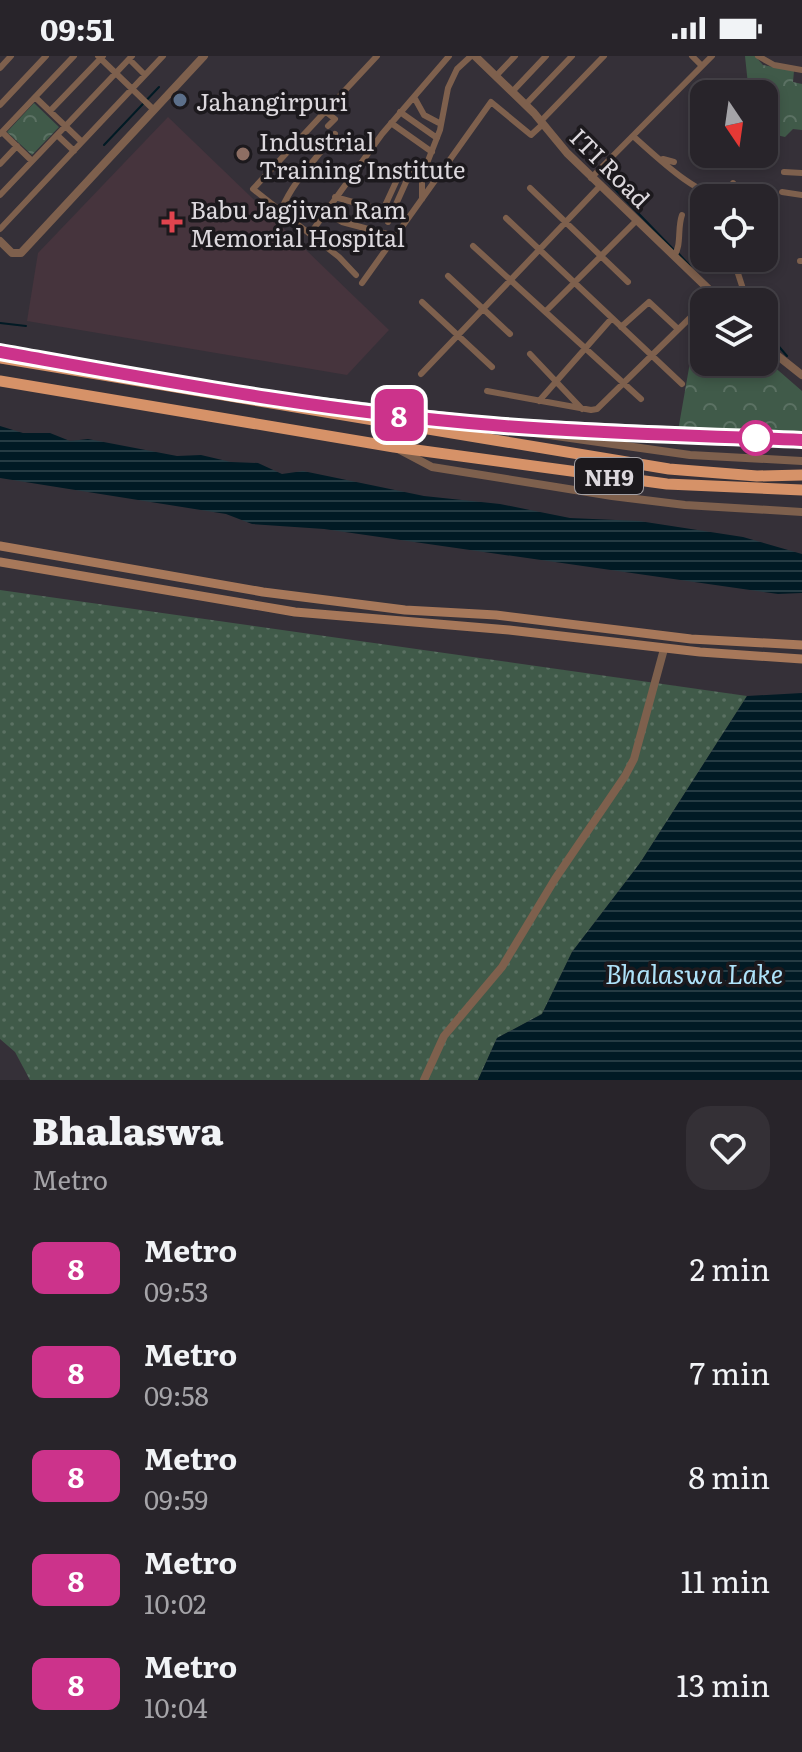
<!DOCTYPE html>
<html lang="en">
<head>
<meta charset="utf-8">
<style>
  body { margin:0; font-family:Literata,serif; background:#343036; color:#f1f3f6; height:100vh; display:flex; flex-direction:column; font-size:30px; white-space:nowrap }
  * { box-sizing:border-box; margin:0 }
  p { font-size:26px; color:#a5a4a8 }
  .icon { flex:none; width:44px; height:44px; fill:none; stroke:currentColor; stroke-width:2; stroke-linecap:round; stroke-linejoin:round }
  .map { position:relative; height:1024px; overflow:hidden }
  .details { display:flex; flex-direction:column; background:#28242a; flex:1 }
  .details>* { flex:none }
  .badge { padding:0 16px; border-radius:12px; font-size:28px; line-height:52px }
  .needle { width:52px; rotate:167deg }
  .tools { position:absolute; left:690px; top:24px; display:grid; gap:16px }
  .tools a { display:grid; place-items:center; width:88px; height:88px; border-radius:16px; background:#28242a; box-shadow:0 4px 12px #0003,0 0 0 2px #444147; font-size:40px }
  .map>.badge { position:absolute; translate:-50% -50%; box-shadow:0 0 0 4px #fff }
  .round { display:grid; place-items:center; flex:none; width:84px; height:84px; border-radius:24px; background:#343036 }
  .summary { display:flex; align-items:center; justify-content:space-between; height:136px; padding:0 32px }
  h1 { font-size:38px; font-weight:800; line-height:60px }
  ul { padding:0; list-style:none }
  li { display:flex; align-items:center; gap:24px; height:104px; padding:0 32px }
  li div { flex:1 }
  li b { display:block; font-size:30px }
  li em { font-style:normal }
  li .badge { min-width:88px; font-weight:700; text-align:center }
  .status { display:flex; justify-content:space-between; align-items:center; height:56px; padding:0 40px; background:#28242a; direction:ltr }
  .status svg { height:22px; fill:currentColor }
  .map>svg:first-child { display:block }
  .medical { fill:#46343d }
  .grass { fill:url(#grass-dots) }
  .forest { fill:url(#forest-crowns) }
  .water { fill:url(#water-rules) }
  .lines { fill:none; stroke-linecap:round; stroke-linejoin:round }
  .stream { stroke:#011a24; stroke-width:2 }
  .minor { stroke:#7e604d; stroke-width:6 }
  .tertiary { stroke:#7e604d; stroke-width:8 }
  .secondary { stroke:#a7785a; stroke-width:9 }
  .trunk { stroke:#d69268; stroke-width:11 }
  .rail-casing { stroke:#aca8ae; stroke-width:5 }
  .rail { stroke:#1c191d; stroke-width:2; stroke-dasharray:6; stroke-linecap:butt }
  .line-casing { stroke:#fff; stroke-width:18 }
  .line { stroke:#cc338b; stroke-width:12 }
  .service-dot { fill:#5c6f8a; stroke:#1c191d; stroke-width:3 }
  .education-dot { fill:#8d6e63; stroke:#1c191d; stroke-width:3 }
  .health-dot { fill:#e0444e; stroke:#1c191d; stroke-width:3 }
  .stop-dot { fill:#fff; stroke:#cc338b; stroke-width:4 }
  .labels { text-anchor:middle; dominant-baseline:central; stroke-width:7; stroke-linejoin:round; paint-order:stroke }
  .shield { fill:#1c191d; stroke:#a29fa3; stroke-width:2 }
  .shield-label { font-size:22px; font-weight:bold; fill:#dcd8dd }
  .poi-label { font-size:24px; fill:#dcd8dd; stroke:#1c191d; text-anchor:start }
  .street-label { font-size:24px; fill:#dcd8dd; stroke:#1c191d }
  .water-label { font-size:26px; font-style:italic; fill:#aee2f9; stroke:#1c191d }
</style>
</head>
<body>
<div class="status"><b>09:51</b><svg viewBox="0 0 49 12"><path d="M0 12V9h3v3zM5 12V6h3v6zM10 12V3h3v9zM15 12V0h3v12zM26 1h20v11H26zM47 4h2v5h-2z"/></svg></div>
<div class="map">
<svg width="802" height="1024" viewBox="0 0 802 1024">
  <defs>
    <pattern id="grass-dots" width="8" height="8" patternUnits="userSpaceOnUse" patternTransform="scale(2)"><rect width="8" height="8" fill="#405a49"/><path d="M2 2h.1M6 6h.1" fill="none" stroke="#5b7163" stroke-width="1.8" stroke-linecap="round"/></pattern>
    <pattern id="forest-crowns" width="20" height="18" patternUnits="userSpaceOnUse" patternTransform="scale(2)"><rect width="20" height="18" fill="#405a49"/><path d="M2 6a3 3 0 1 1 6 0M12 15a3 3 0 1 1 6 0" fill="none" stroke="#5b7163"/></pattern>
    <pattern id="water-rules" width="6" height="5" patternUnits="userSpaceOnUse" patternTransform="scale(2)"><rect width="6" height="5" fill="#011a24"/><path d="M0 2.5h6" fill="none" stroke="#253b43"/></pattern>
  </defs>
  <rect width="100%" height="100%" fill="#353038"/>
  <path class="medical" d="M168,61L389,274L347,319L27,265L38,197Z"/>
  <path class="grass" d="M0,534L747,640L640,807L572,896L542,958L497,982L478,1024H30L15,996L0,983Z"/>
  <path class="forest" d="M745,0H755L763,9L794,15L793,26L802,28V74L793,73L785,81L764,76V38H749Z
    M34,47L59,71L32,99L7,76Z
    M701,243L705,246L704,306H764V302L802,335V386L678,375Z"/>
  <path class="water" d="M0,370L23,377H50L70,385L88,383L177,400L201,399L231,406L258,407L282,418L303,415L424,440L500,448L570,462L639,465L743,481L802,498V537L778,538L324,473L252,468L226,458L0,422Z
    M802,637V1024H478L497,982L542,958L572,896L640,807L747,640Z"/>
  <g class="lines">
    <path class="stream" d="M104,89L159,31
      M604,122L674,194
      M679,198L691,211
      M0,267L26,270
      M764,273L787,300"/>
    <path class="minor" d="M98,0L154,54
      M692,0L702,10
      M758,0L774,9L802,14
      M129,3L145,19
      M0,12L11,0
      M496,20L515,0
      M512,36L546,0
      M35,41L82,86
      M414,41L424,59L441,68
      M0,49L46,0
      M525,49L572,0
      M50,55L103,0
      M326,56L335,63L328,70
      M400,56L437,82
      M541,65L604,0
      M391,67L432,96
      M2,76L32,105
      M0,78L74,0
      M57,79L74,95
      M634,81C656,100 697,141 727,142
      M663,103L674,106
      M0,108L17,90
      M784,116L802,117
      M591,122L712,0
      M530,132L628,226
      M782,136L802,139
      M0,139L132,0
      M335,141L392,157
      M726,142L733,127
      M422,143V120L440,74L448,32L457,13L471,0
      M281,154C295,122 315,105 335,78
      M383,154L401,115L406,113L411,117
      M325,156L342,166L387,178
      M506,162L682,328
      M388,166L406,126L418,110H426
      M0,173L163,0
      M310,178L382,78L449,0
      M473,190L641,343
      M674,200C682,189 677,173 682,159
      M733,202L744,236L743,246
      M800,205H802
      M356,219L339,201L253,133L377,0
      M448,220L510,278
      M362,227L491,46L531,79L543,68
      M422,246L492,311
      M546,255L636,165
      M621,271L649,246L678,273
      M530,298L582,353
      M421,318L600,130
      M487,335L591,354L597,353L695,257
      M539,345L612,262"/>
    <path class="tertiary" d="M475,0L534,57L567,97L722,246
      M0,185L12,197H21L204,0
      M764,289L802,319
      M422,369L457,366L690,399L802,405
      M398,393L432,411L612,440L685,449L802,456
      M424,1024L444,980L502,911L555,823L625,720L634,703L664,593"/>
    <path class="secondary" d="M0,490L263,536L405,554L496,559L691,583L802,589
      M0,506L295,556L509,574L700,596L802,603"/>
    <path class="trunk" d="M0,302L669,413L757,420L802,419
      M0,325L394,391L667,428L802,434"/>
    <defs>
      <path id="rail" d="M0,291L258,336L492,364L802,379"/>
    </defs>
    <use href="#rail" class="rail-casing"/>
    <use href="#rail" class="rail"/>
  </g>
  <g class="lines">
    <defs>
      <path id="line" d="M0,296C163,325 327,356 493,369C595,378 699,379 802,384"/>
    </defs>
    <use href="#line" class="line-casing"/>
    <use href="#line" class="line"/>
  </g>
  <circle class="service-dot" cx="180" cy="44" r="8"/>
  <circle class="education-dot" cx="243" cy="98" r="8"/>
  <path class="health-dot" d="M168 154h8v8h8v8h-8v8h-8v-8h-8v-8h8z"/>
  <circle class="stop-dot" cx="756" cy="382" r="16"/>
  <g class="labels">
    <rect class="shield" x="575" y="402" width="68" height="36" rx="6"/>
    <g class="shield-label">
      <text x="609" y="420">NH9</text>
    </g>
    <g class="poi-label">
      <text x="196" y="44">Jahangirpuri</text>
      <text x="259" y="84">Industrial<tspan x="259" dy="28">Training Institute</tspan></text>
      <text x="190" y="152">Babu Jagjivan Ram<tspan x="190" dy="28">Memorial Hospital</tspan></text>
    </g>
    <g class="street-label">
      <text transform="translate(611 111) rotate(45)">ITI Road</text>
    </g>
    <g class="water-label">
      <text x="694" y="916">Bhalaswa Lake</text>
    </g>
  </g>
</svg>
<div class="tools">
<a><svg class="needle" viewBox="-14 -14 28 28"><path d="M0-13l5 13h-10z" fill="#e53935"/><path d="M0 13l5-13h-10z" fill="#a5a4a8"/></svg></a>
<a><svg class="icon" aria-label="locate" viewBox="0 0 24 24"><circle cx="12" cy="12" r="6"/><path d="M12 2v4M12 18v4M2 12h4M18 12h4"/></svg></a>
<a><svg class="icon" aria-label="layers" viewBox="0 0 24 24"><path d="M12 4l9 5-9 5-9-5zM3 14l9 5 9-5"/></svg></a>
</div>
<b class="badge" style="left:399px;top:359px;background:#cc338b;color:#fff">8</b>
</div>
<section class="details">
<div class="summary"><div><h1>Bhalaswa</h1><p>Metro</p></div><a class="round"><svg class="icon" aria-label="heart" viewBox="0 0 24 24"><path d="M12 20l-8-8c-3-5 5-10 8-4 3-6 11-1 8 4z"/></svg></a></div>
<ul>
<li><span class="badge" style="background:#cc338b;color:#fff">8</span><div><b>Metro</b><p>09:53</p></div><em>2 min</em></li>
<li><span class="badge" style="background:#cc338b;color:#fff">8</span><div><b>Metro</b><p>09:58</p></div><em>7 min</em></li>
<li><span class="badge" style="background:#cc338b;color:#fff">8</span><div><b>Metro</b><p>09:59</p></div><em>8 min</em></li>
<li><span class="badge" style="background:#cc338b;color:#fff">8</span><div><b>Metro</b><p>10:02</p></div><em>11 min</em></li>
<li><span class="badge" style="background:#cc338b;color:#fff">8</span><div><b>Metro</b><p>10:04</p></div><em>13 min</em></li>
</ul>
</section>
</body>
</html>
